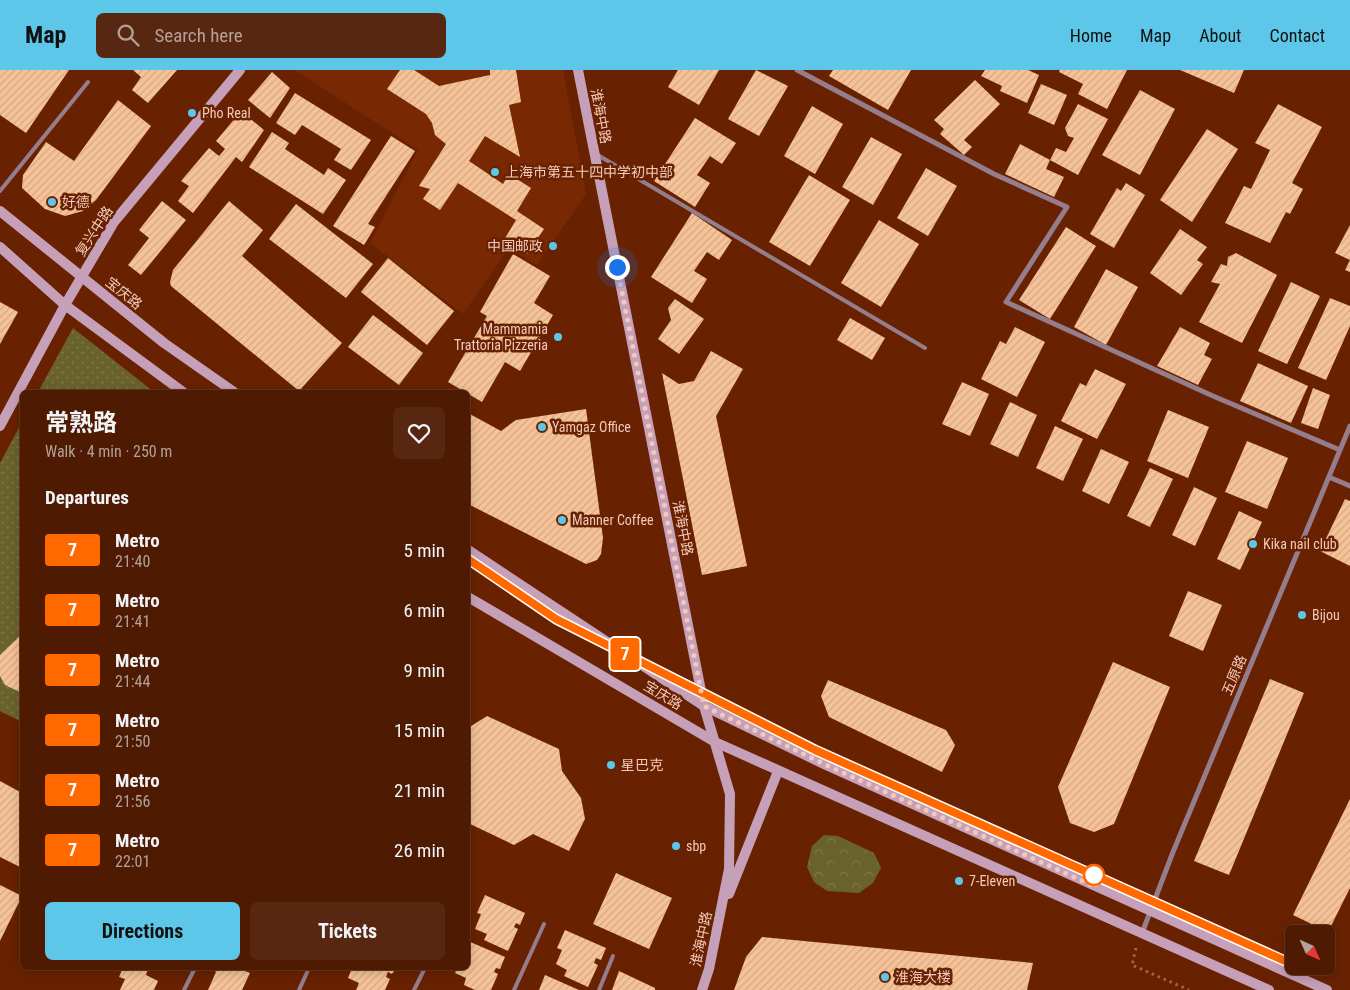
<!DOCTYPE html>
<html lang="en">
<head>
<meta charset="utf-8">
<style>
  body { margin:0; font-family:"Roboto Condensed","Noto Sans SC",sans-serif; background:#582711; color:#f1f3f6; height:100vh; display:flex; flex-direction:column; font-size:19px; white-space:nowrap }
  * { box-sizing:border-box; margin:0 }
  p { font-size:16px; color:#b3a199 }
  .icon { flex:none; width:28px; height:28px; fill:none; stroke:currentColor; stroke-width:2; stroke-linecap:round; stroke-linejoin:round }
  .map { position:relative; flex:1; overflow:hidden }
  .sheet { position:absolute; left:20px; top:320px; width:450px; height:580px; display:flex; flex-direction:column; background:#4e1a02; border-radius:8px; box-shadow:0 2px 12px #0003,0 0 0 1px #653824 }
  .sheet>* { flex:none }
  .badge { padding:0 10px; border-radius:4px; font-size:18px; line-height:32px }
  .needle { width:32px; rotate:135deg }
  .tools { position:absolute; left:1285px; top:855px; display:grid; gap:10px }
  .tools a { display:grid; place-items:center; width:50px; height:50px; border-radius:8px; background:#4e1a02; box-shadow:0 2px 12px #0003,0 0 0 1px #653824; font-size:25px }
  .you { position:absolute; width:25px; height:25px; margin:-12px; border:4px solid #fff; border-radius:50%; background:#1a73e8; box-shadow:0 0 0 8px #1a73e833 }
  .map>.badge { position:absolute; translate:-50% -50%; box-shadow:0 0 0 2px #fff }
  h2 { padding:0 25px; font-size:19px; line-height:45px }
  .round { display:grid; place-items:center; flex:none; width:52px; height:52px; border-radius:8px; background:#582711 }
  .headline { display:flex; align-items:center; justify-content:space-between; height:85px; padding:0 25px }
  h1 { font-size:24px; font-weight:700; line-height:38px }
  .button { display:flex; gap:10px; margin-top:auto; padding:10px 25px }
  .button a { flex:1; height:58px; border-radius:8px; background:#5cc7e8; color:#111; font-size:20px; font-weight:700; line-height:58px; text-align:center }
  .button a+a { background:#582711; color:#f1f3f6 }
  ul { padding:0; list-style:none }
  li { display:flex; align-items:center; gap:15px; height:60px; padding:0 25px }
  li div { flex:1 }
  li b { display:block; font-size:19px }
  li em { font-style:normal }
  li .badge { min-width:55px; font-weight:700; text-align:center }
  header { display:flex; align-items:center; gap:30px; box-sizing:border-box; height:70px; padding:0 25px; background:#5cc7e8; color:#111 }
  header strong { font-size:24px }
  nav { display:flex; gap:28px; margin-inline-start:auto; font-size:18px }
  .search { width:350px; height:45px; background:#582711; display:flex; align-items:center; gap:12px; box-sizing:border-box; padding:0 18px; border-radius:8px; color:#b3a199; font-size:19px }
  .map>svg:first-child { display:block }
  .built { fill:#782904 }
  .forest { fill:url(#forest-crowns) }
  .garden { fill:url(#garden-dots) }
  .building { fill:url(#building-hatch) }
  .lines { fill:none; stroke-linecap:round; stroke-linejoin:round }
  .path { stroke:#a0654b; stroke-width:3; stroke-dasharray:2.5 4; stroke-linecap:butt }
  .lane { stroke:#957d8b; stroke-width:4 }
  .street { stroke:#957d8b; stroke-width:5 }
  .secondary { stroke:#c6a0b8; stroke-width:10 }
  .line-casing { stroke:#fff; stroke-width:11 }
  .line { stroke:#ff6900; stroke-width:8 }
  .walk { stroke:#f4c9b9; stroke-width:5; stroke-dasharray:0 9 }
  .poi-dot { fill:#5cc7e8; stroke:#682202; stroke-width:2 }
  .stop-dot { fill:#fff; stroke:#ff6900; stroke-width:2.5 }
  .labels { text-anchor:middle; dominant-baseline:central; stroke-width:5; stroke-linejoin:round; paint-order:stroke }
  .poi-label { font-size:14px; fill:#f4c9b9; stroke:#682202; text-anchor:start }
  .street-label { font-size:14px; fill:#f4c9b9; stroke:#682202 }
</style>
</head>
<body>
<header>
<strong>Map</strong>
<div class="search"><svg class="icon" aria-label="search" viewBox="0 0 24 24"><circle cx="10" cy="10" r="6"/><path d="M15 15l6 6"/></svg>Search here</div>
<nav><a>Home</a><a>Map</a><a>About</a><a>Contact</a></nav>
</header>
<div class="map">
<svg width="1350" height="920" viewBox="0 0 1350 920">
  <defs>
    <pattern id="forest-crowns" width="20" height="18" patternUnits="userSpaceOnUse" patternTransform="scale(1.25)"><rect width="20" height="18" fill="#6a622d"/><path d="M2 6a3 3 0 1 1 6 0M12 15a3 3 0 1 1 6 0" fill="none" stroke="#807749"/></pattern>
    <pattern id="garden-dots" width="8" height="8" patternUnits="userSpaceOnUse" patternTransform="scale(1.25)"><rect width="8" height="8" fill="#6a622d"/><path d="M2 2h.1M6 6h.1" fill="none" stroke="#807749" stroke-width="1.8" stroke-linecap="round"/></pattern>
    <pattern id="building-hatch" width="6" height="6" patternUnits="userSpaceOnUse" patternTransform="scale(1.25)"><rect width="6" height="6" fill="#f6c398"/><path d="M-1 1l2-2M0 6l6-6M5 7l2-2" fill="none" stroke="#d3a885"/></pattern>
  </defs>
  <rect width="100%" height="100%" fill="#682202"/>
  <path class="built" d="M295,0H563L586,124L537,195L509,178L463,244L370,173L418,80Z"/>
  <path class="forest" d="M824,765L838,766L874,783L881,798L873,813L859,823L827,821L814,812L807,797L812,776Z"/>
  <path class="garden" d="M73,258L154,322H38Z
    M22,352V652L0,641V393Z"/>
  <path class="building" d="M0,0H69L26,63L0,45Z
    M133,0H177L148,33L132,20L141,7Z
    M400,0H414L439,16L490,5V0H516L521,32L509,35L520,87L485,66L469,91L503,114L509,104L531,118L517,141L544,159L527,184L504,170L516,150L458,113L440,140L423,129L430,119L419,116L446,74L435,65L432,53L426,44L387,19Z
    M678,0H719L699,35L668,17Z
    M756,0L788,16L759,66L728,49Z
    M833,0H911L888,40L829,6Z
    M985,0H1028L1039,5L1027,33L1000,21L1002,16L981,6Z
    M1060,0H1127L1107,39L1078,24L1083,14L1059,2Z
    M1180,0H1244L1234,23Z
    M272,2L290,18L270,48L248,30Z
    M975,10L1000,34L964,70L972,77L964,85L940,64L944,59L934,50Z
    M1041,14L1067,25L1054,55L1028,43Z
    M1140,20L1175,39L1140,105L1102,85Z
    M295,23L371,70L351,100L334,90L341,79L302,55L295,65L276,53Z
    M118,30L151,56L96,130L83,141L65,146L45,139L22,118L23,105L46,72L74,91Z
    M1078,34L1108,49L1078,105L1050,90L1056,78L1066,82L1074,68L1068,66L1065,58Z
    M1278,34L1322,57L1292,113L1303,119L1290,144L1286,142L1270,173L1225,153L1244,116L1251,119L1270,80L1255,73Z
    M812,36L843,54L815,104L784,86Z
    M241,41L264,60L242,92L236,87L193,143L178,131L189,116L181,111L209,78L219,86L225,79L216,71Z
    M695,48L736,73L722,94L710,86L697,105L710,113L695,137L654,111Z
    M1207,59L1238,79L1192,152L1160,130Z
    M272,62L289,73L285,79L324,105L328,98L346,110L323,144L249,97Z
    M391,66L415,81L368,154L375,157L364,175L333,156Z
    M871,67L902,84L873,135L842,117Z
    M1020,74L1050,90L1046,99L1064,107L1054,127L1005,104Z
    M926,98L957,116L928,166L897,148Z
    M809,105L850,130L810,196L769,172Z
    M1126,113L1145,125L1114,178L1090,164L1117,118L1121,121Z
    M162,131L186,150L141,205L128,195L149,168L139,160Z
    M229,131L263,160L242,186L342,273L299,321L171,216L170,212L173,200Z
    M296,134L373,194L346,228L269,169Z
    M692,143L732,170L719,190L707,182L694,201L707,209L692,233L651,207Z
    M879,150L919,174L881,237L841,213Z
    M1350,155V202L1345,200L1350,190L1335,183Z
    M1066,157L1096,176L1050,249L1019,230Z
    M1180,159L1207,177L1197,190L1203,194L1181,225L1150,203Z
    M1236,183L1277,205L1242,273L1199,252L1220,214L1211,212L1221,194L1227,196L1228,187Z
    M513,184L550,206L534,233L553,245L520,301L505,292L482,332L448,312L487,246L480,242Z
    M388,188L454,241L427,275L361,222Z
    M1106,199L1138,217L1106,275L1074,257Z
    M1291,212L1320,226L1287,294L1258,281Z
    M1330,228L1350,236V256L1326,310L1298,298Z
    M675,229L704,249L679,284L658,269L671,250L668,238Z
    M0,232L18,242L0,274Z
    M373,245L423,283L399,315L348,277Z
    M850,248L885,268L872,290L837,270Z
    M1015,257L1045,272L1017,327L981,309L1000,271L1006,274Z
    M1180,257L1210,273L1204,285L1212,289L1198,315L1157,296Z
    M711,281L743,299L716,346L747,496L702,505L662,303L679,314L694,311Z
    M1258,293L1308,316L1291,353L1240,331Z
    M1095,299L1126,314L1097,369L1061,351L1080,313L1086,316Z
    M962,312L989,324L970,366L942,354Z
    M1313,318L1330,325L1318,359L1301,353Z
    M1010,332L1037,345L1018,387L990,374Z
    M586,339L603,468L601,484L597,490L586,494L468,434V343L501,361L516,350Z
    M1168,340L1209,357L1188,408L1147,391Z
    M1055,356L1083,369L1063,411L1036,398Z
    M1247,371L1288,388L1267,439L1225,422Z
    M1101,379L1129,392L1109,434L1082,421Z
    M1150,398L1173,409L1150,457L1127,446Z
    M1194,417L1217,428L1195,476L1172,465Z
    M1345,429L1350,431V496L1320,481Z
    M1239,441L1262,452L1240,500L1217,489Z
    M1188,521L1222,535L1203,581L1169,566Z
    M22,564V623L5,615L0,606V585Z
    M1113,592L1170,617L1114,754L1094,762L1070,753L1058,717Z
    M1270,609L1304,623L1229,805L1194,791Z
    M828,610L946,660L955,675L942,702L829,647L821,626Z
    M487,646L559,679L562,701L581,728L585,749L569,781L533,764L514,775L468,753V658Z
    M0,711L22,723V798L0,787Z
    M1350,729V818L1328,862L1293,845Z
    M616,803L672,828L649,879L593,854Z
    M0,815L22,826L0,871Z
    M485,825L525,843L520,855L516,853L514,857L518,859L508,881L484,870L487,864L475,859L481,844L477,843Z
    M565,860L606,878L601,890L596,888L594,893L598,895L588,917L564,906L567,900L556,894L562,880L557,878Z
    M762,867L1033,893L1027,920H734L746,887Z
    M468,871L505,887L500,899L496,898L494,902L498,904L491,920H475L464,915L466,908L455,903L457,898H468Z
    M123,898L148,899L146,905L158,911L154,920H120L125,909L119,907Z
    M211,898H237L250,903L242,920H208L216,902Z
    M352,898H396L392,904L388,902L386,907L390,909L385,920H356L359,913L348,908Z
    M619,901L655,918V920H612Z
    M545,905L579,920H539Z"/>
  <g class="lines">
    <path class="path" d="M1136,878L1132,895L1189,920"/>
    <path class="lane" d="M596,84L925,278
      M0,121L88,12
      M184,920L195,898
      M299,920L309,898
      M414,920L425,898
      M514,920L544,854
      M599,920L613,886"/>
    <path class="street" d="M797,0L994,104L1067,137L1006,232L1213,326L1340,380
      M1329,407L1350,416
      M1142,863L1173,782L1350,356"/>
    <path class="secondary" d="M578,0L704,636L730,724L729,799L709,899L702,920
      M0,141L164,273L234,322
      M0,177L65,235L183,322
      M0,356L65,235L114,152L240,0
      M468,480L704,636L826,695L1327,920
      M468,527L715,672L1269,920
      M729,824L778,701"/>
  </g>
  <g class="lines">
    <defs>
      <path id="line" d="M468,489L556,549L815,680L1294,895"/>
    </defs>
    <use href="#line" class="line-casing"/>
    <use href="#line" class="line"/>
    <path class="walk" d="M617,197L704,636L826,695L1096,817L1094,805"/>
  </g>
  <g class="poi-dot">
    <circle cx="192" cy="43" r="5"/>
    <circle cx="495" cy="102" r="5"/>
    <circle cx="52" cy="132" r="5"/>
    <circle cx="553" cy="176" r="5"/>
    <circle cx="558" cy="267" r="5"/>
    <circle cx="542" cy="357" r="5"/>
    <circle cx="562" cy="450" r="5"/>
    <circle cx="1253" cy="474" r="5"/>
    <circle cx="1302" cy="545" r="5"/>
    <circle cx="611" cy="695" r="5"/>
    <circle cx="676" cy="776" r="5"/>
    <circle cx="959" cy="811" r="5"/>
    <circle cx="885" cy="907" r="5"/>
  </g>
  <circle class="stop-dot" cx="1094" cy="805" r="10"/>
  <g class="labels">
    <g class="poi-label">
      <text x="202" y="43">Pho Real</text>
      <text x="505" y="102">上海市第五十四中学初中部</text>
      <text x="62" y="132">好德</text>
      <text x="543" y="176" text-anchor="end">中国邮政</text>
      <text x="548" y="259" text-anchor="end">Mammamia<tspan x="548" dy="16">Trattoria Pizzeria</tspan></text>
      <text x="552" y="357">Yamgaz Office</text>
      <text x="572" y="450">Manner Coffee</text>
      <text x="1263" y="474">Kika nail club</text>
      <text x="1312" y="545">Bijou</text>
      <text x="621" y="695">星巴克</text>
      <text x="686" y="776">sbp</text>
      <text x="969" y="811">7-Eleven</text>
      <text x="895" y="907">淮海大楼</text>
    </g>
    <g class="street-label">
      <text transform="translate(601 46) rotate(79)">淮海中路</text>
      <text transform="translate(94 161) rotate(-57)">复兴中路</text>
      <text transform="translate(124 223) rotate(39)">宝庆路</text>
      <text transform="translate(683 458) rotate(79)">淮海中路</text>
      <text transform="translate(1234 605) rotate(-67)">五原路</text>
      <text transform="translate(663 625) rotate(31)">宝庆路</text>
      <text transform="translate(701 869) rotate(-78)">淮海中路</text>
    </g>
  </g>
</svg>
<div class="tools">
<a><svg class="needle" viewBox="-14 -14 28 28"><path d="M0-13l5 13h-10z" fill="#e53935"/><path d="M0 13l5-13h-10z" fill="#b3a199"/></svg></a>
</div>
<div class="you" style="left:617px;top:197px"></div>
<b class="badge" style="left:625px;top:584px;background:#ff6900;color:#fff">7</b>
<section class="sheet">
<div class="headline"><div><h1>常熟路</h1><p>Walk · 4 min · 250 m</p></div><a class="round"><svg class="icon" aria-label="heart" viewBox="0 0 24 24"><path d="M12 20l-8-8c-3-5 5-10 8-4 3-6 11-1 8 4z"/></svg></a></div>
<h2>Departures</h2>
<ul>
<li><span class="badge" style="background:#ff6900;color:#fff">7</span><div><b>Metro</b><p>21:40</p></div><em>5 min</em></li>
<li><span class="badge" style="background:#ff6900;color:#fff">7</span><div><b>Metro</b><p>21:41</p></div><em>6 min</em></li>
<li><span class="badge" style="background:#ff6900;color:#fff">7</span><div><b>Metro</b><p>21:44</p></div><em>9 min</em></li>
<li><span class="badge" style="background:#ff6900;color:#fff">7</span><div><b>Metro</b><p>21:50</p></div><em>15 min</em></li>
<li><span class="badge" style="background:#ff6900;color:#fff">7</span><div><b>Metro</b><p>21:56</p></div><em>21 min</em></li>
<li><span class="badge" style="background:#ff6900;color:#fff">7</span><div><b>Metro</b><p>22:01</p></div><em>26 min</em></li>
</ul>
<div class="button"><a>Directions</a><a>Tickets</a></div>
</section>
</div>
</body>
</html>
